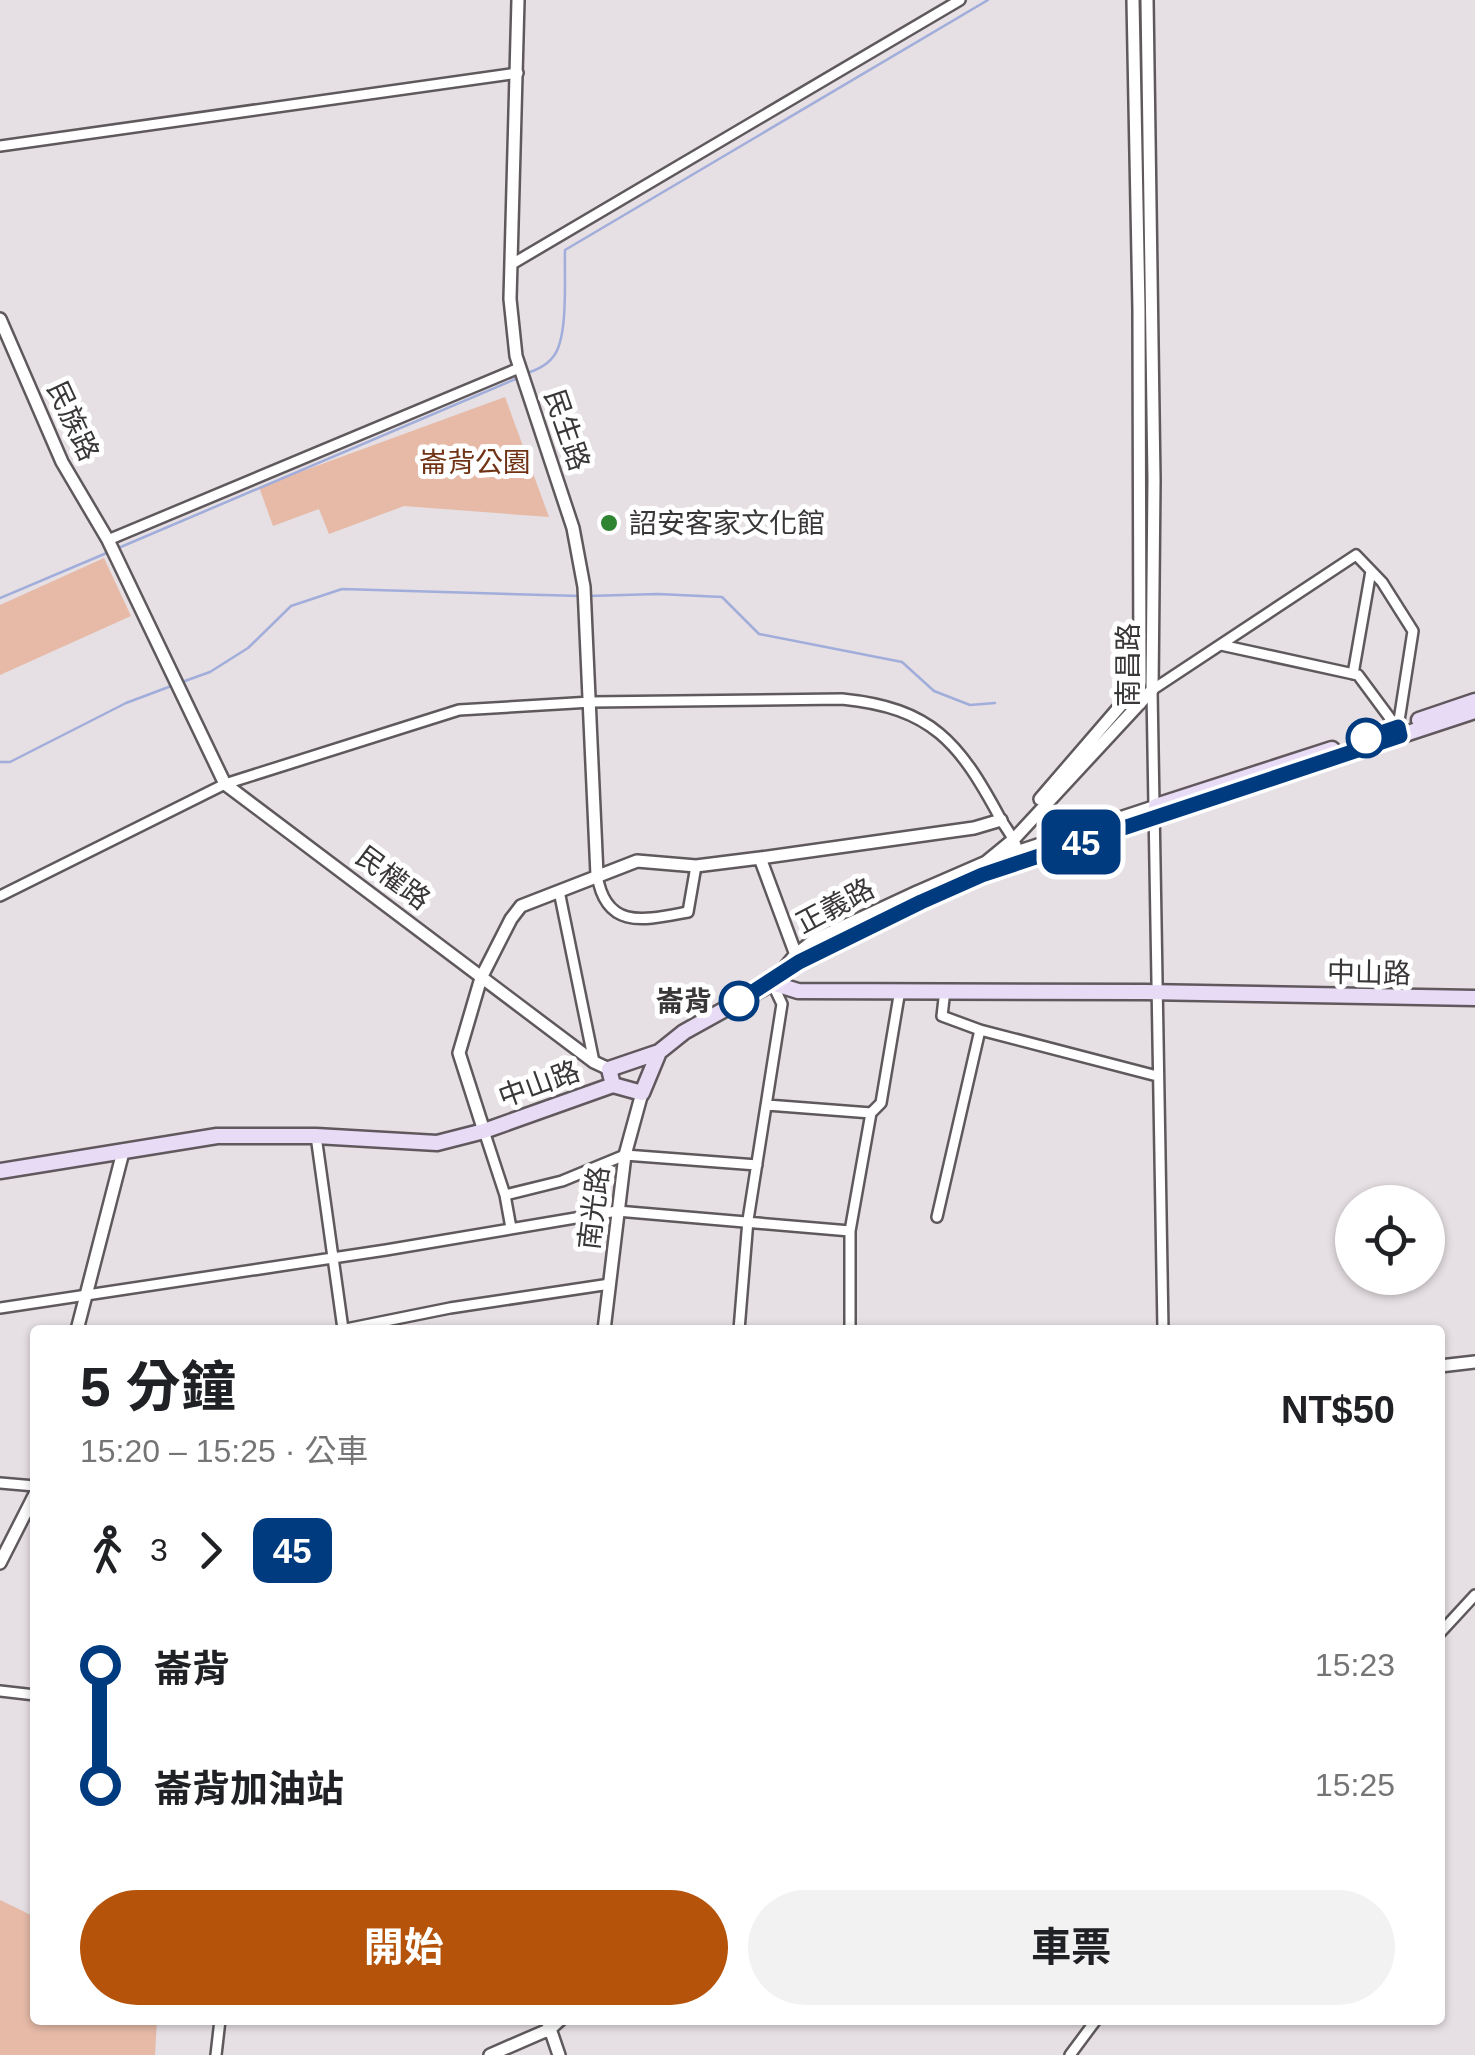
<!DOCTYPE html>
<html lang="zh-TW">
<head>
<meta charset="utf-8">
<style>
  body { margin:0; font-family:Arial,"Noto Sans TC",sans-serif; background:#f2f2f2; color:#202124; height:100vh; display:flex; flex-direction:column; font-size:38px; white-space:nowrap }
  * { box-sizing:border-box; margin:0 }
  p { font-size:32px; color:#757577 }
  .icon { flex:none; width:55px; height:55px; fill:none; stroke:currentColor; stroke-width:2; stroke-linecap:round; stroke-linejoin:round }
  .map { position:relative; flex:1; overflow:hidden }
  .sheet { position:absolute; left:30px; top:1325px; width:1415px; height:700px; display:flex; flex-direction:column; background:#fff; border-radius:10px; box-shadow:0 2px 8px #0004 }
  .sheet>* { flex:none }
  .badge { padding:0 20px; border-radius:15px; font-size:35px; line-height:65px }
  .tools { position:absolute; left:1335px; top:1185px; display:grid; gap:20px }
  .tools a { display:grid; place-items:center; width:110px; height:110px; border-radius:50%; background:#fff; box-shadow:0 2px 8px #0004; font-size:50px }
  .map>.badge { position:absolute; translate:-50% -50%; box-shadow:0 0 0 5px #fff }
  .legs { display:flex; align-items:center; gap:15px; height:110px; padding:0 50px; font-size:32px }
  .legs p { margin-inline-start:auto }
  .overview { display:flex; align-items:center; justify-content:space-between; height:170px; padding:0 50px }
  h1 { font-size:55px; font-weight:700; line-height:75px }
  .button { display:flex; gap:20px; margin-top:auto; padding:20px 50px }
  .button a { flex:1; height:115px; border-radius:60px; background:#b45309; color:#fff; font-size:40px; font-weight:700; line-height:115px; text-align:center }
  .button a+a { background:#f2f2f2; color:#202124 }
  ul { padding:0 50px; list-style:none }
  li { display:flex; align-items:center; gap:35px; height:120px; font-size:38px }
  li i { display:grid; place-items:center; width:15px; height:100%; margin:0 12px; background:currentColor }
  li i::after { content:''; width:25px; height:25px; margin:-12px; border:8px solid; border-radius:50%; background:#fff }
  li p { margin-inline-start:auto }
  li:first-child i { background:linear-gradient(#0000 50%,currentColor 0) }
  li:last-child i { background:linear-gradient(currentColor 50%,#0000 0) }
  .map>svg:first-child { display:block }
  .green { fill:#e6baa7 }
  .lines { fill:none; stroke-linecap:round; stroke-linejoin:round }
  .stream { stroke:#a1adda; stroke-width:2.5 }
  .minor-casing { stroke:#5f595d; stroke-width:14 }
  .tertiary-casing { stroke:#5f595d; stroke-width:16 }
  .secondary-casing { stroke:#5f595d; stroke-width:19 }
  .minor { stroke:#fff; stroke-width:9 }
  .tertiary { stroke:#fff; stroke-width:11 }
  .secondary { stroke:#e8dbf6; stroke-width:14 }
  .line-1-casing { stroke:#fff; stroke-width:22 }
  .line-1 { stroke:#003b80; stroke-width:15 }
  .poi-dot { fill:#2e8431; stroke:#fff; stroke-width:4 }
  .stop-1-dot { fill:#fff; stroke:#003b80; stroke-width:5 }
  .labels { text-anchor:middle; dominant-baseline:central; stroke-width:10; stroke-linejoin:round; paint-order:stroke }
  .street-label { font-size:28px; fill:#3a3739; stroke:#fff }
  .park-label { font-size:28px; fill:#703315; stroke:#fff }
  .poi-label { font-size:28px; fill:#3a3739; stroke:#fff; text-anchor:start }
  .stop-label { font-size:28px; font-weight:bold; fill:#3a3739; stroke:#fff; text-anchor:end }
</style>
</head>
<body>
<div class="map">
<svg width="1475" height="2055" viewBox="0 0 1475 2055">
  <rect width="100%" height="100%" fill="#e6dfe3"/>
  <path class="green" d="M505,397L549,517L404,506L329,534L319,509L273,526L259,487Z
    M104,558L131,616L0,675V605Z
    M0,1900L35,1917V2020H157L155,2055H0Z"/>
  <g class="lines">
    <path class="stream" d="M525,374C536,370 546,366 553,357C569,338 564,276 565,250L988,0
      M116,549L518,378
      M588,596L658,594L722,597L759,634L902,662L934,691L970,705L995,703
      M0,598L109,552
      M182,682L210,672L248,648L291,606L342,589L580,596
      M0,762H10L126,703L174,685"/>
    <defs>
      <path id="minor" d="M0,146L518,73
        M512,264L960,0
        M108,540L519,368
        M1221,645L1358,675L1398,729
        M1353,674L1371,571
        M597,875C606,931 645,920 688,912L696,866
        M559,891L594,1062
        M0,896L225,784L459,710L591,702L842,699C932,708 959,742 1000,818C1005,827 1012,835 1016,845
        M945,990L942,1016L980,1030L1157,1076
        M767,1105L871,1113
        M871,1113L881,1103L900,990
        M484,1131L505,1195L511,1228
        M316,1136L343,1329
        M505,1195L562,1181L625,1155L757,1165
        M937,1217L980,1030
        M0,1308L386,1250L617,1211L850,1231
        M341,1330L450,1308L610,1284
        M739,1330L748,1220L782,1004L772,983
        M850,1330V1231L871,1113
        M1163,1330L1152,690L1356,555L1382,582L1413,631L1398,727
        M0,1483L35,1486
        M1440,1633L1475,1595
        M0,1691L35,1695
        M216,2055L220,2020
        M1070,2055L1096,2020"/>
      <path id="tertiary" d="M518,0L510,299L516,356L573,528L584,587L597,875
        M0,319L62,462L108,540L225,784L594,1062L609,1069
        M1040,799L1140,683L1139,309L1133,0
        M760,858L974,828L1001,820
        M982,875L986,862L1014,839L1152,690L1154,480L1147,0
        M796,965L921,901L982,875L1156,816
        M772,983L795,955L814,940L917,892L986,862L1156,806
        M484,1131L459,1053L481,978L511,919L521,906L637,861L696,866L760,858L799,963
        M77,1330L123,1152
        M604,1330L625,1155L642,1093
        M1440,1366L1475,1362
        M0,1563L35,1494
        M547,2020L559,2055
        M490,2055L550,2029L560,2020"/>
      <path id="secondary" d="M1419,720L1475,701
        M1156,806L1332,749
        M1156,816L1475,711
        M613,1085L609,1069L659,1052L684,1032L772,983L798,991L1145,992L1475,998
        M613,1085L642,1093L659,1052
        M0,1171L217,1136H316L437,1143L484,1131L613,1085"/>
    </defs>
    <use href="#minor" class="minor-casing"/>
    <use href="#tertiary" class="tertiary-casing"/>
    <use href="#secondary" class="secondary-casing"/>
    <use href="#minor" class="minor"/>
    <use href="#tertiary" class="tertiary"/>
    <use href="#secondary" class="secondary"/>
  </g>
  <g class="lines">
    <defs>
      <path id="line-1" d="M739,1001L799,962L921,902L982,875L1400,736L1398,727L1366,738"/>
    </defs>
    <use href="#line-1" class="line-1-casing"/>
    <use href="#line-1" class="line-1"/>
  </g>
  <circle class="poi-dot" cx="609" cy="523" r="10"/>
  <g class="stop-1-dot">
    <circle cx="1366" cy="738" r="18"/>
    <circle cx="739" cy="1001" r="18"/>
  </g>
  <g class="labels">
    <g class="street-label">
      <text transform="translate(73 421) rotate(65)">民族路</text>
      <text transform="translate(567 430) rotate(71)">民生路</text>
      <text transform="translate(1128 665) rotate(-90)">南昌路</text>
      <text transform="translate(393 878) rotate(37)">民權路</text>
      <text transform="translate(835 906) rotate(-28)">正義路</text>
      <text transform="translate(1369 973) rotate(1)">中山路</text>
      <text transform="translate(539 1084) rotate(-20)">中山路</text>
      <text transform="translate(594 1208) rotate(-83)">南光路</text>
    </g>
    <g class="park-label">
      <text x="475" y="462">崙背公園</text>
    </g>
    <g class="poi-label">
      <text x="629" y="523">詔安客家文化館</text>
    </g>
    <g class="stop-label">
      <text x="712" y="1001">崙背</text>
    </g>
  </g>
</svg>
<div class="tools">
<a><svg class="icon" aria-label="locate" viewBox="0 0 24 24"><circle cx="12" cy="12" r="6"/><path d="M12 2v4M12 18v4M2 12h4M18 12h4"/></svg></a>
</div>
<b class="badge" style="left:1081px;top:842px;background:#003b80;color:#fff">45</b>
<section class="sheet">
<div class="overview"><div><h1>5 分鐘</h1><p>15:20 – 15:25 · 公車</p></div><b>NT$50</b></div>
<div class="legs"><svg class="icon" aria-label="walk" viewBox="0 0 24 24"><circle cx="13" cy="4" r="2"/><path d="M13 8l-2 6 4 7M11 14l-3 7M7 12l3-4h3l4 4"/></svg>3<svg class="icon" aria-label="forward" viewBox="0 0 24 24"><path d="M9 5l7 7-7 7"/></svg><b class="badge" style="background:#003b80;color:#fff">45</b></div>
<ul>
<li><i style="color:#003b80"></i><b>崙背</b><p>15:23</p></li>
<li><i style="color:#003b80"></i><b>崙背加油站</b><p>15:25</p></li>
</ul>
<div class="button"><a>開始</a><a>車票</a></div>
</section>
</div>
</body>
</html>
